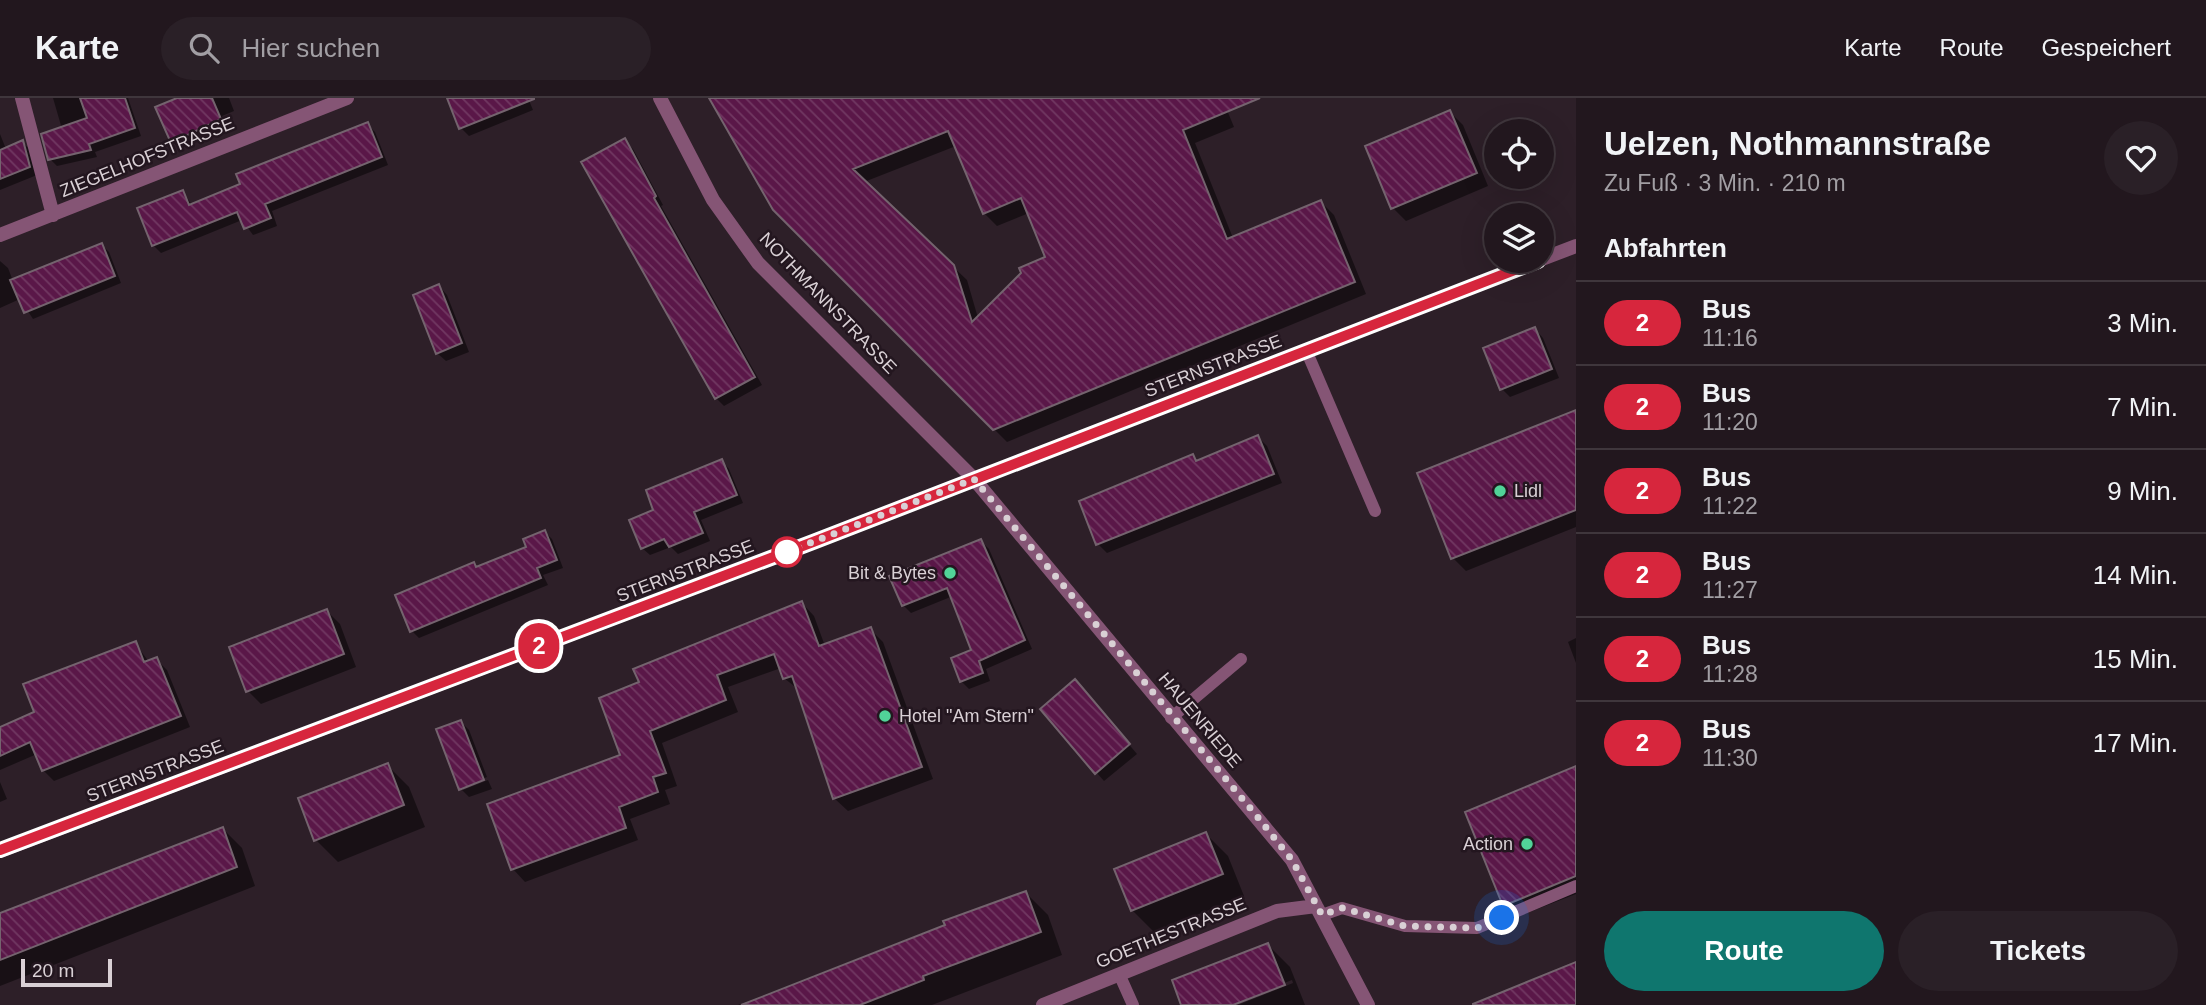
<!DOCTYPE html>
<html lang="de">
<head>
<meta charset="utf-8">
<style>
  body { margin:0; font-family:Helvetica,sans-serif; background:#2a2027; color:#f1f3f6; height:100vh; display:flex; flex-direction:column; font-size:26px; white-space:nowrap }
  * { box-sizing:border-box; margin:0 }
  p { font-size:23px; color:#a29fa4 }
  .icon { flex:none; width:38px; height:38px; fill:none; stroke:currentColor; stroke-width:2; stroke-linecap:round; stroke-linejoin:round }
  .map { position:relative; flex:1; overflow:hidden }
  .panel { display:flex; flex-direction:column; background:#22171e; width:630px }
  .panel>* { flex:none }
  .badge { padding:0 14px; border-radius:23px; font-size:24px; line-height:46px }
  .fabs { position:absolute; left:1484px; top:21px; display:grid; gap:14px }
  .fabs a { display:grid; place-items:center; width:70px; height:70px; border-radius:50%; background:#22171e; box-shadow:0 7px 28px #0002,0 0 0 2px #3f363c; font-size:35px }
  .scale { position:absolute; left:21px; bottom:18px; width:91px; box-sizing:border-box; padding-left:7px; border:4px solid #d9d0d5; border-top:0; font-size:19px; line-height:24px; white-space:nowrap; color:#d9d0d5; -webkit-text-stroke:5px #23161f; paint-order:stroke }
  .you { position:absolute; width:35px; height:35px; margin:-18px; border:5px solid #fff; border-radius:50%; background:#1a73e8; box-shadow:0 0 0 10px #1a73e833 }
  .map>.badge { position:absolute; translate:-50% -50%; box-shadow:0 0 0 4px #fff }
  h2 { padding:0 28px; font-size:26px; line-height:63px }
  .round { display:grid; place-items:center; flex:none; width:74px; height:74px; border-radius:37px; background:#2a2027 }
  .summary { display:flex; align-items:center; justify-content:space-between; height:119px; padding:0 28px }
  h1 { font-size:33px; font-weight:700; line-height:52px }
  .cta { display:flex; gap:14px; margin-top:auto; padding:14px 28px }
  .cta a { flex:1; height:80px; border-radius:42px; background:#0f766e; color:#fff; font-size:28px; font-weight:700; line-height:80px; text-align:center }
  .cta a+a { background:#2a2027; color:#f1f3f6 }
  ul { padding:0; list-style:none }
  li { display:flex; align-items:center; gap:21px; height:84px; padding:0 28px; border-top:2px solid #3f363c }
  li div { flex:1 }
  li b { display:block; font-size:26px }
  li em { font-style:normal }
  li .badge { min-width:77px; font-weight:700; text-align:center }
  header { display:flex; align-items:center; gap:42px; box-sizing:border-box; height:98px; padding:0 35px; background:#22171e; border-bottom:2px solid #3f363c }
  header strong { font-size:33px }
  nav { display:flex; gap:38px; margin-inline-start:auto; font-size:24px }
  .search { width:490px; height:63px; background:#2a2027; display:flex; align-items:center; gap:18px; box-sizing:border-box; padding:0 24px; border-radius:38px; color:#a29fa4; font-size:26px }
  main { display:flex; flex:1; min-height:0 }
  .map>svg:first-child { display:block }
  .shadow { fill:#0007; fill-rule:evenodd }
  .building { fill:url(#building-back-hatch); stroke:#74636e; stroke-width:2; fill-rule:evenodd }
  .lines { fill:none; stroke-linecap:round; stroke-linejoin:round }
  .service { stroke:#855575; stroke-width:12 }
  .minor { stroke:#855575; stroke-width:14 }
  .line-casing { stroke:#fff; stroke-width:16 }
  .line { stroke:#d7263d; stroke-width:10 }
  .walk { stroke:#d9d0d5; stroke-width:7; stroke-dasharray:0 12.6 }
  .poi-dot { fill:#51d398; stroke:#23161f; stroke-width:2.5 }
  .stop-dot { fill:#fff; stroke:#d7263d; stroke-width:3.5 }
  .labels { text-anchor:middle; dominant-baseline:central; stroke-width:5; stroke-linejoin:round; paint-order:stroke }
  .street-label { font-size:18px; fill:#d9d0d5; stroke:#23161f }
  .poi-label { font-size:18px; fill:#d9d0d5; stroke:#23161f; text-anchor:start }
</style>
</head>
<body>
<header>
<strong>Karte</strong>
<div class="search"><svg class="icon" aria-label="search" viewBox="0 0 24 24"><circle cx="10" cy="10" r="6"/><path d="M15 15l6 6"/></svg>Hier suchen</div>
<nav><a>Karte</a><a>Route</a><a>Gespeichert</a></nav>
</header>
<main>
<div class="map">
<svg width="1576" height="907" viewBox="0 0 1576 907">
  <defs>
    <pattern id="building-back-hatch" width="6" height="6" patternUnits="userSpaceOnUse" patternTransform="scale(1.75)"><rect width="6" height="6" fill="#5a1748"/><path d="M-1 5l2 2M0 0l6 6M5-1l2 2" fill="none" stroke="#713862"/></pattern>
  </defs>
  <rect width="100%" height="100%" fill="#2d1f28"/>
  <path class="shadow" d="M53,0H128L141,38L95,54L97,59L57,68L50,61L62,31Z
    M176,0H229L234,13L222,18L227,28L180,51L173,44L158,10Z
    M448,0H528L533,12L469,38L461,30Z
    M725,0H1222L1234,29L1195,45L1233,140L1321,104L1334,117L1366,196L1007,344L774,111ZM956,48L984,115L997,128L1029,115L1047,160L978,220L967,182L864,84Z
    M1450,14L1463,27L1488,88L1406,123L1393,110L1367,49Z
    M368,27L375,34L388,67L272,113L277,128L253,137L242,122L161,155L153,147L183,94L192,107L242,87Z
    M0,36L6,51L23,45L31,52L37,77L0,92Z
    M624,43L633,51L663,107L661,108L762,287L724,308L716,300Z
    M102,147L109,154L121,185L33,221L20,201L0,210V163L8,170L13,183Z
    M439,188L447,197L469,254L446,263L437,255Z
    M1535,231L1543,240L1559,280L1510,299L1502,291Z
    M1576,314V429L1466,473L1453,460L1419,376Z
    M1258,339L1267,348L1282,385L1107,455L1098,446L1193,358L1199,364Z
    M722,363L729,371L743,405L701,422L710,443L678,456L671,449L650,457L642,450L655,413Z
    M545,434L552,441L563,470L543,477L548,487L419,540L412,533L473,466L477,470L528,450Z
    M981,443L989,451L1032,551L986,571L990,583L969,591L961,583L974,553L953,498L911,515L903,507Z
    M802,505L814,518L825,548L870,531L883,544L933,681L848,713L835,701L799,592L784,580L781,570L728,589L738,614L662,645L677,688L665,692L670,706L630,721L638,742L525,784L513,771L623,658L641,585Z
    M327,513L340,526L356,569L261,606L248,593Z
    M1576,540V565L1568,544Z
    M135,545L149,564L157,562L167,572L190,629L54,683L43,672L37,656L0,672V631L37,615Z
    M1083,592L1137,656L1104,683L1096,674Z
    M461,624L469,632L487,679L463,689V692L488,682L492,691L469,699L461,691Z
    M387,667L409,689L425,729L338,764L316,742Z
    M1576,670V796L1517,819L1504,807L1467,715Z
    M0,684L7,701L0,704Z
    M223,731L242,750L255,788L0,888V818Z
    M1206,736L1228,758L1244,798L1154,834L1132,812Z
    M1026,795L1048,817L1062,857L932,907H738Z
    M1268,847L1290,869L1305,907H1238L1293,885L1292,882L1228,907H1183Z"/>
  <path class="building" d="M80,0H125L135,30L89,46L91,52L48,62L41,36L87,20Z
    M177,0H212L221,21L171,45L155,9Z
    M447,0H534V1L459,31Z
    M709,0H1260L1183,32L1227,141L1321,102L1355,184L993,332L773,112ZM948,33L983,116L1021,100L1045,159L1019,170L1021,175L972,224L954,167L853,71Z
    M1450,12L1477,75L1391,111L1365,48Z
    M368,24L382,59L265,106L271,120L244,131L237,114L152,148L137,110L183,92L189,107L240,86L236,76Z
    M625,40L656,98L654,100L755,279L715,301L581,64Z
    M23,42L30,69L0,81V52Z
    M102,145L115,178L24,215L10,182Z
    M439,186L462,245L436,256L413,197Z
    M1535,229L1552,271L1500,292L1483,250Z
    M1576,312V412L1451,461L1417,375Z
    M1258,337L1274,376L1096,447L1079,403L1193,356L1196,363Z
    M722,361L737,397L694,414L703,435L669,449L664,441L641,451L629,422L653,412L646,392Z
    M545,432L557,462L537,470L541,480L410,534L395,497L474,464L476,469L526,449L523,441Z
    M981,441L1025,542L979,563L983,575L960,584L951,560L971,552L947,490L902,508L889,478Z
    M802,503L819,548L871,529L922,669L833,701L792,578L783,581L774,556L717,577L726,602L650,633L666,675L653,679L658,694L619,709L626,730L511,772L487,706L620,657L599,600L639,584L633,571Z
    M327,511L344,556L246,594L229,549Z
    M136,543L144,564L157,559L181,618L42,673L30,644L0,658V629L34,614L23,586Z
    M1075,581L1130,646L1095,676L1040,611Z
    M461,622L484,682L459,692L436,631Z
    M388,665L404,707L314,743L298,700Z
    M1576,668V778L1503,808L1465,714Z
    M223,729L237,769L0,862V815Z
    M1206,734L1223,776L1131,813L1114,771Z
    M1026,793L1041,834L923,878L924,882L860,907H741L945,827L943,823Z
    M1268,845L1285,887L1233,907H1181L1172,882Z
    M1576,864V907H1473V906Z"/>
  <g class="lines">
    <path class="service" d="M1306,252L1375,413
      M1171,620L1241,561
      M1322,817L1342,810L1405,828L1477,830L1576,788
      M1120,878L1133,907"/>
    <path class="minor" d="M22,0L53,117
      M660,0L713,102L758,165L974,381L1292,762L1368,907
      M0,137L347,0
      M1542,161L1576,148
      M0,753L787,454L1538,163
      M1043,907L1277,813L1316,808"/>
  </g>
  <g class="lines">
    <defs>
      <path id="line" d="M0,752L813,444L1538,163"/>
    </defs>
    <use href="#line" class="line-casing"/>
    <use href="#line" class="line"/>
    <path class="walk" d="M787,454L974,381L1256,717L1292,762L1322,817L1342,810L1405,828L1477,830L1502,820"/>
  </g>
  <g class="poi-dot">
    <circle cx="1500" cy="393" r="7"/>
    <circle cx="950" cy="475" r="7"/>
    <circle cx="885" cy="618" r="7"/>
    <circle cx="1527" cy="746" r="7"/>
  </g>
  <circle class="stop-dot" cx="787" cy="454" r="14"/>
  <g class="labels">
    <g class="street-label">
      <text transform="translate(147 59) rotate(-22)">ZIEGELHOFSTRASSE</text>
      <text transform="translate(828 205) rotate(46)">NOTHMANNSTRASSE</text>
      <text transform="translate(1213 268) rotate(-21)">STERNSTRASSE</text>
      <text transform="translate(685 473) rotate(-21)">STERNSTRASSE</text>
      <text transform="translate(1200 622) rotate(50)">HAUENRIEDE</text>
      <text transform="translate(155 673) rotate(-21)">STERNSTRASSE</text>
      <text transform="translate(1171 835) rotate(-22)">GOETHESTRASSE</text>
    </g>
    <g class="poi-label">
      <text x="1514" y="393">Lidl</text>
      <text x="936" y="475" text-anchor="end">Bit &amp; Bytes</text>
      <text x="899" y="618">Hotel "Am Stern"</text>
      <text x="1513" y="746" text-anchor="end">Action</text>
    </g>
  </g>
</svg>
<div class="fabs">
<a><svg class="icon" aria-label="locate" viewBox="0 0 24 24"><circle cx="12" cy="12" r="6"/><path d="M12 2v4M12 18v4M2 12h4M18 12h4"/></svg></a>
<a><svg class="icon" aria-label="layers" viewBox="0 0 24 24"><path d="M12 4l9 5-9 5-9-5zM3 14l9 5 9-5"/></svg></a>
</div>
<div class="scale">20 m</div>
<div class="you" style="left:1502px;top:820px"></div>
<b class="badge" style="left:539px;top:548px;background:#d7263d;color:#fff">2</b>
</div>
<section class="panel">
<div class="summary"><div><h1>Uelzen, Nothmannstraße</h1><p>Zu Fuß · 3 Min. · 210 m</p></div><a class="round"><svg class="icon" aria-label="heart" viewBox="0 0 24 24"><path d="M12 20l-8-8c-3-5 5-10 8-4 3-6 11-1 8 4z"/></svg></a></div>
<h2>Abfahrten</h2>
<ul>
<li><span class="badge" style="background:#d7263d;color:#fff">2</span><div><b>Bus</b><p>11:16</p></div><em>3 Min.</em></li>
<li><span class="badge" style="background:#d7263d;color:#fff">2</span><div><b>Bus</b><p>11:20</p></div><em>7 Min.</em></li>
<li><span class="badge" style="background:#d7263d;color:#fff">2</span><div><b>Bus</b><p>11:22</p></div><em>9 Min.</em></li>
<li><span class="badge" style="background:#d7263d;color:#fff">2</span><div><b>Bus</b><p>11:27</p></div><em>14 Min.</em></li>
<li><span class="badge" style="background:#d7263d;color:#fff">2</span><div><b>Bus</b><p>11:28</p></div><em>15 Min.</em></li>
<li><span class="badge" style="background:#d7263d;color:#fff">2</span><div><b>Bus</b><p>11:30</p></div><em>17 Min.</em></li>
</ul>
<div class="cta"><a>Route</a><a>Tickets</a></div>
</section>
</main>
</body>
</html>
